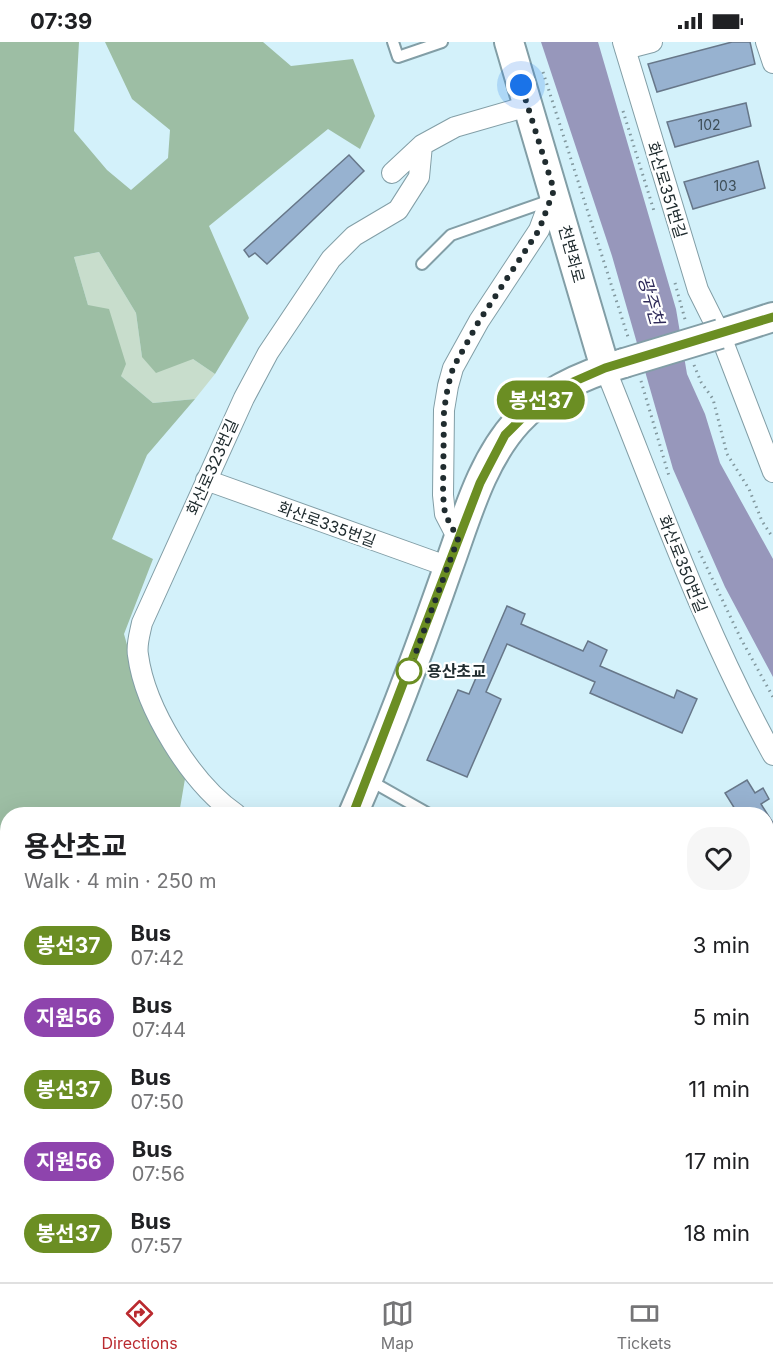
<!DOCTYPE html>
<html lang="en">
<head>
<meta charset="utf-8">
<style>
  body { margin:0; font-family:Inter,"Noto Sans KR",sans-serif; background:#f6f6f6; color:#202124; height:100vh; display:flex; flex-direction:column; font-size:22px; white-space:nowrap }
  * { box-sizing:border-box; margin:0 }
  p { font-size:20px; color:#757577 }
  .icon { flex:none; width:33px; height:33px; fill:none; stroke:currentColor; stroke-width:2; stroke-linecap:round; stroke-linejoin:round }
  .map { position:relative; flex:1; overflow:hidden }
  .panel { position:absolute; left:0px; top:765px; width:774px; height:476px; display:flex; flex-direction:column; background:#fff; border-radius:24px 24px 0 0; box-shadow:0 6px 24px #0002 }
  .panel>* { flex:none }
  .badge { padding:0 12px; border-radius:20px; font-size:21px; line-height:39px }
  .you { position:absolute; width:30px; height:30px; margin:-15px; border:4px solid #fff; border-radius:50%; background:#1a73e8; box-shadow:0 0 0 9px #1a73e833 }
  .map>.badge { position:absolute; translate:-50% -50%; box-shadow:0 0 0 3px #fff }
  .round { display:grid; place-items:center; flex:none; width:63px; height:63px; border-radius:24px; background:#f6f6f6 }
  .headline { display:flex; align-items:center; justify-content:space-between; height:102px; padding:0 24px }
  h1 { font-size:28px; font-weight:700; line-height:45px }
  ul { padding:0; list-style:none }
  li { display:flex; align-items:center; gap:18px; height:72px; padding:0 24px }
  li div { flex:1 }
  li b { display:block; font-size:22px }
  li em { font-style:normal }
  li .badge { min-width:66px; font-weight:700; text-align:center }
  .status { display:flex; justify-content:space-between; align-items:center; height:42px; padding:0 30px; background:#fff; direction:ltr }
  .status svg { height:16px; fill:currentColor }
  .tab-bar { display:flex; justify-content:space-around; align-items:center; height:84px; border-top:2px solid #e0e0e0; background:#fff; font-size:16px; color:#757577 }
  .tab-bar a { display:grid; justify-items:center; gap:3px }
  .tab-bar .active { color:#ba2a2f }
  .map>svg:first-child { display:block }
  .green { fill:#c8ddcc }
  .forest { fill:#9dbea4 }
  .water { fill:#9797bb }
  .building { fill:#97b2d0; stroke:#677789; stroke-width:1.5 }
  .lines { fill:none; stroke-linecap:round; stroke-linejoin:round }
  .lane-casing { stroke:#829ea6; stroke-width:14 }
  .street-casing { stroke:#829ea6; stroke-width:22 }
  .secondary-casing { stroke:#829ea6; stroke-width:32 }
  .highway-casing { stroke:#fff; stroke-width:36 }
  .path { stroke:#81979d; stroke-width:3; stroke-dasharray:1.5 4.5; stroke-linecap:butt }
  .lane { stroke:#fff; stroke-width:10 }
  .street { stroke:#fff; stroke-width:20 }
  .secondary { stroke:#fff; stroke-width:28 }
  .highway { stroke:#3d9a90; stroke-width:33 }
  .secondary-bridge-casing { stroke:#829ea6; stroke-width:32; stroke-linecap:butt }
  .secondary-bridge { stroke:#fff; stroke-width:28 }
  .line-casing { stroke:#fff; stroke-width:14 }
  .line { stroke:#6b8e23; stroke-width:9 }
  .walk { stroke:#202c2f; stroke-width:6; stroke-dasharray:0 10.8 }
  .stop-dot { fill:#fff; stroke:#6b8e23; stroke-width:3 }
  .labels { text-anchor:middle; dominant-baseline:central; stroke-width:4.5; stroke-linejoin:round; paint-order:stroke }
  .number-label { font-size:14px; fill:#3e4e57 }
  .street-label { font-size:16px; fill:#202c2f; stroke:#fff }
  .stop-label { font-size:16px; font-weight:bold; fill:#202c2f; stroke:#fff; text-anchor:start }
  .water-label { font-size:18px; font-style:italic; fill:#2f2b5a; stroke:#fff }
</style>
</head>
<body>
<div class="status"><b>07:39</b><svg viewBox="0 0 49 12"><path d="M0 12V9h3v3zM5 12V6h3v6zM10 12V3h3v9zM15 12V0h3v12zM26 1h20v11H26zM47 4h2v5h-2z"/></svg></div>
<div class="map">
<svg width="773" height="1240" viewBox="0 0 773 1240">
  <rect width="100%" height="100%" fill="#d3f1fa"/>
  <path class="green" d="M99,210L136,271L142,315L193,317L215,332L195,357L153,361L121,334L88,263L74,215Z
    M766,976H773V1144L766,1137Z"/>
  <path class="forest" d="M0,0H79L74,89L107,128L131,148L168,116L170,88L132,57L105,0H263L291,24L353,17L375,74L360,107L328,87L209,184L249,276L215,332L193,317L156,331L142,315L136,271L99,210L74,215L88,263L109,267L126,322L121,334L153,361L195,357L147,413L112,497L153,517L124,592L148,678L186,731L179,772H8V998L0,999Z"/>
  <path class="water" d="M541,0H598L676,267L687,332L705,372L720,421L773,517V635L725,545L673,427L612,214Z"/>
  <path class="building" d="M732,0H750L755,22L657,50L648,22Z
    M746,61L751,84L675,105L667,80Z
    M349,113L364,129L267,222L255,211L249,215L244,208Z
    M758,119L765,146L693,167L684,140Z
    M507,564L525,572L521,582L583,609L588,599L607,608L600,624L674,656L677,648L697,657L682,691L590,651L595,640L507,602L486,650L501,657L467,735L427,718L458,648L469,652Z
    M747,738L755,751L763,746L769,757L761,762L773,781V830L766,819V772H738L725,751Z"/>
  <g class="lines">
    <defs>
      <path id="lane" d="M393,0L398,15L442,0
        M422,222L451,193L548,159
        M369,738L429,772"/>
      <path id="street" d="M623,0L698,248L720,292L773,430
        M766,0L773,21
        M625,7L652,0
        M392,131L422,103L455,85L528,64
        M605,326C658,457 704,589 773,713
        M206,438L449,525
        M458,497L445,472L443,453L444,368L448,344L453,326L479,279L539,188L554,148
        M236,772C192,742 145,667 138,613C136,603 140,591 142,581L244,356L268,311L331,217L354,194L398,168L419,135L422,103
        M766,958L773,957"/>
      <path id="secondary" d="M509,0L605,326
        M720,292L773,275
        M353,772C388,692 419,609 448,526C466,477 481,419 518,379C545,349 585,332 624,321
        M0,1031L8,1029"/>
      <path id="highway" d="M766,1231L773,1239
        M416,1240L428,1233
        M546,1240V1233"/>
    </defs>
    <use href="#lane" class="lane-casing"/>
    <use href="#street" class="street-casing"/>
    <use href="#secondary" class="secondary-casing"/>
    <use href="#highway" class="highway-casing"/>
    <path class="path" d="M543,30L629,298
      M623,69L654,169
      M675,241L686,281
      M694,323L701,340L713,357L727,412L749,447L762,479L773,496
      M641,339L669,434
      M699,509L740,595L773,655"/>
    <use href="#lane" class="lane"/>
    <use href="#street" class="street"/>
    <use href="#secondary" class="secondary"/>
    <use href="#highway" class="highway"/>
    <defs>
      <path id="secondary-bridge" d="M624,321L720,292"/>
    </defs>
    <use href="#secondary-bridge" class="secondary-bridge-casing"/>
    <use href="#secondary-bridge" class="secondary-bridge"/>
  </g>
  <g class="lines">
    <defs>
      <path id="line" d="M353,772L480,441L505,393L535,363L557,347L605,326L773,275"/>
    </defs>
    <use href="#line" class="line-casing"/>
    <use href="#line" class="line"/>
    <path class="walk" d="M409,629L458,497L445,472L443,453L444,368L448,344L453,326L479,279L539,188L554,148L521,43"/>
  </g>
  <circle class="stop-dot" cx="409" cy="629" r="12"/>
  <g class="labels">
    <g class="number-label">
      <text x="709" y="82">102</text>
      <text x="725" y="143">103</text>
    </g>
    <g class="street-label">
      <text transform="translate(667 148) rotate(73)">화산로351번길</text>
      <text transform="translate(572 212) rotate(75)">천변좌로</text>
      <text transform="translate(212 425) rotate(-66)">화산로323번길</text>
      <text transform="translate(327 482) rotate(20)">화산로335번길</text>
      <text transform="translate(683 522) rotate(68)">화산로350번길</text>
    </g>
    <g class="stop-label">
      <text x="427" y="629">용산초교</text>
    </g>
    <g class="water-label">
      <text transform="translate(651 258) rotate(74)">광주천</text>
    </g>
  </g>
</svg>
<div class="you" style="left:521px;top:43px"></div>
<b class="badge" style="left:541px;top:358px;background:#6b8e23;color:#fff">봉선37</b>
<section class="panel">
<div class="headline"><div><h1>용산초교</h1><p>Walk · 4 min · 250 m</p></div><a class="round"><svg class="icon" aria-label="heart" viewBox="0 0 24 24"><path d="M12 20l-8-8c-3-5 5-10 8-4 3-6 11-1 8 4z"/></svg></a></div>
<ul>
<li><span class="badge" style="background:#6b8e23;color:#fff">봉선37</span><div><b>Bus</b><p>07:42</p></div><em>3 min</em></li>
<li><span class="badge" style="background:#8e44ad;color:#fff">지원56</span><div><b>Bus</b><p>07:44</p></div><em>5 min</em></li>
<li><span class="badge" style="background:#6b8e23;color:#fff">봉선37</span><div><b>Bus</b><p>07:50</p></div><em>11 min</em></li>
<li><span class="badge" style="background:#8e44ad;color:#fff">지원56</span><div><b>Bus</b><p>07:56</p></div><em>17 min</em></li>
<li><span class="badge" style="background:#6b8e23;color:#fff">봉선37</span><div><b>Bus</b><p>07:57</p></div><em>18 min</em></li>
</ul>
</section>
</div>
<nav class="tab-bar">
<a class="active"><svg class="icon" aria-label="directions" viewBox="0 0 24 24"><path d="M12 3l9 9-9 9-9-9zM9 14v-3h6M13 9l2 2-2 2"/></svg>Directions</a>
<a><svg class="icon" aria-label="map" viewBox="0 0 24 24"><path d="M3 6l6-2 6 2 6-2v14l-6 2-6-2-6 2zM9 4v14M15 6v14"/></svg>Map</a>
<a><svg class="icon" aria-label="tickets" viewBox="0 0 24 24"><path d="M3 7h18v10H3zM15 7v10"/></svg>Tickets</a>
</nav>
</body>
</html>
